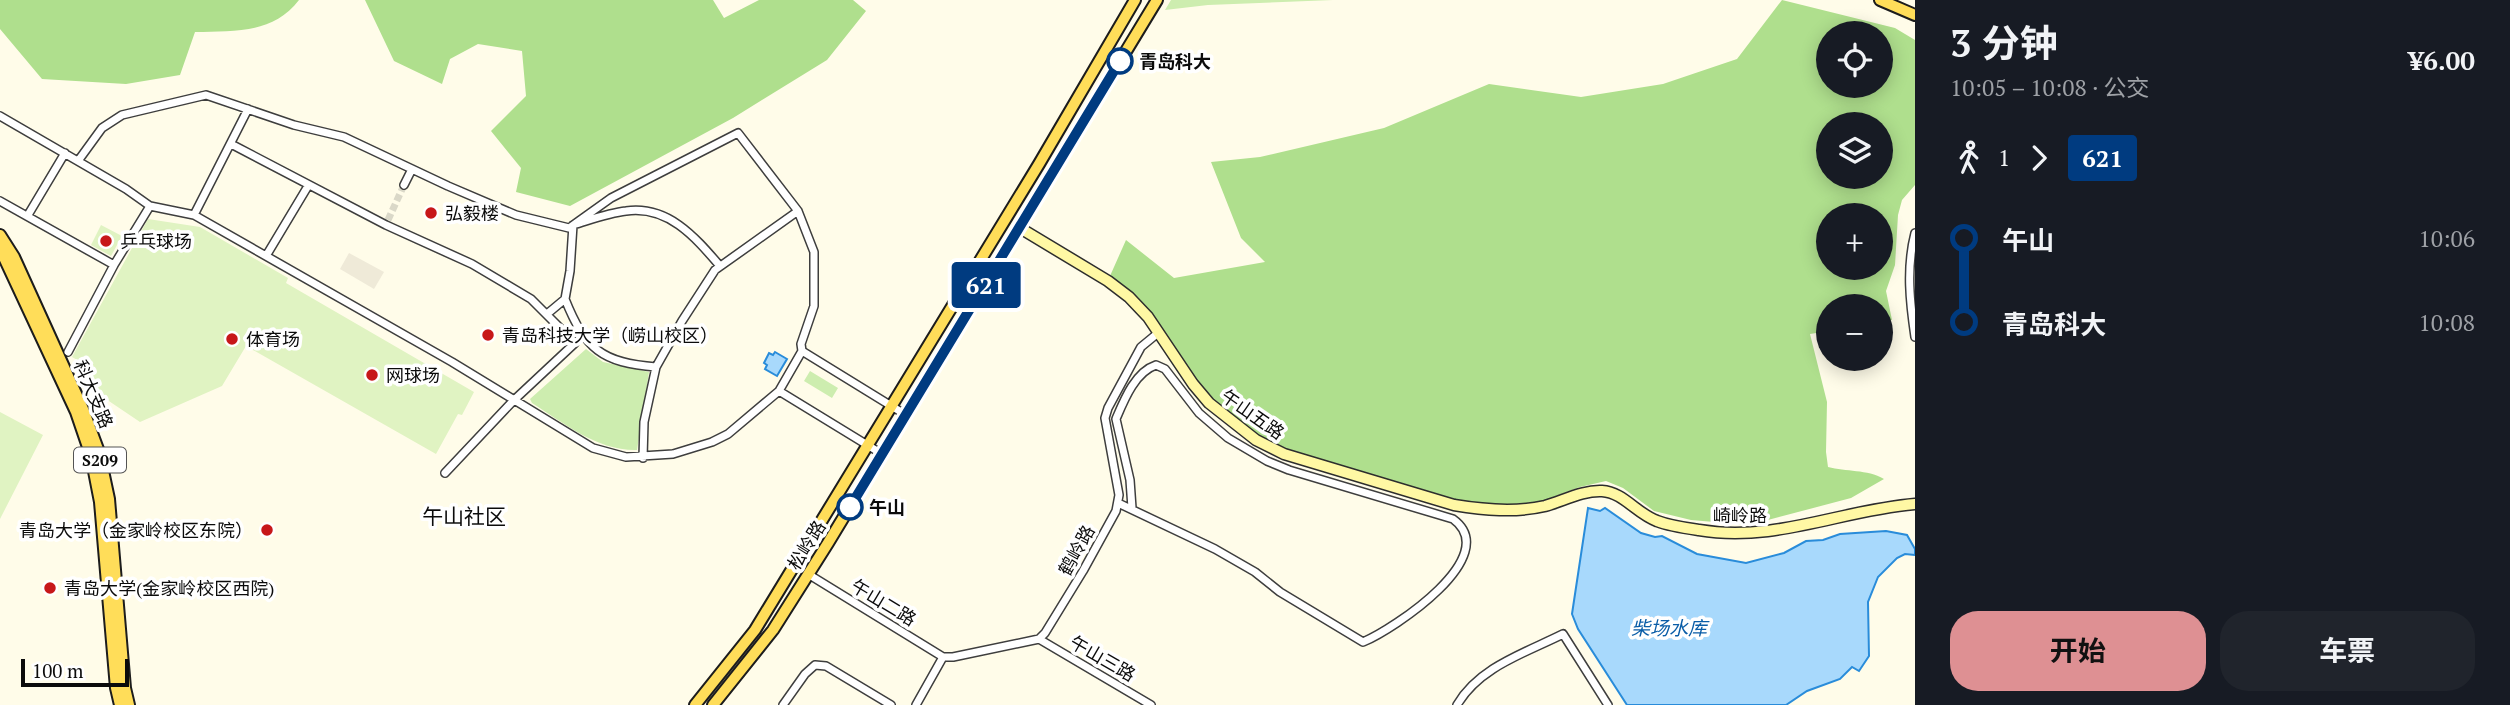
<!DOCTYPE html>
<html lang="zh">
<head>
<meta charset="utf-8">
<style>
  body { margin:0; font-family:"PT Serif","Noto Sans SC",serif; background:#20242c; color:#f1f3f6; height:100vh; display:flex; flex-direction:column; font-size:26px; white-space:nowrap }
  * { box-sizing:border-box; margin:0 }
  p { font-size:23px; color:#9ea1a6 }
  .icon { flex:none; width:38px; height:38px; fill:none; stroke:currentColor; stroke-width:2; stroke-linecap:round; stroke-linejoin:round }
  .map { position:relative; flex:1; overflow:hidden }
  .side { display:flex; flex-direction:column; background:#171b24; width:595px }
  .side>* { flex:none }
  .badge { padding:0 14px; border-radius:5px; font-size:24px; line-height:46px }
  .tools { position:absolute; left:1816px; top:21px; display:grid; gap:14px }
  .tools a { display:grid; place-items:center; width:77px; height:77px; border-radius:50%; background:#171b24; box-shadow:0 4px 18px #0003; font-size:35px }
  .scale { position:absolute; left:21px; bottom:18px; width:108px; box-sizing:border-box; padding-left:7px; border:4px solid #0b0b0b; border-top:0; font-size:19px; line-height:24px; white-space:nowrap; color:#0b0b0b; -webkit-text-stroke:5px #fff; paint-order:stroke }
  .map>.badge { position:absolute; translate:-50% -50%; box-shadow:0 0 0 4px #fff }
  .legs { display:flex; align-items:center; gap:10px; height:77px; padding:0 35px; font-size:23px }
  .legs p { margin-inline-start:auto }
  .headline { display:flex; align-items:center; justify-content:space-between; height:119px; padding:0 35px }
  h1 { font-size:38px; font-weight:700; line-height:52px }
  .cta { display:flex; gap:14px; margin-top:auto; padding:14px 35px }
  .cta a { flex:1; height:80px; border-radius:28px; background:#de9093; color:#111; font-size:28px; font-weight:700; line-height:80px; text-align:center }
  .cta a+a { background:#20242c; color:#f1f3f6 }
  ul { padding:0 35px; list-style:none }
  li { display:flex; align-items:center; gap:24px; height:84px; font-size:26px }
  li i { display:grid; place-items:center; width:10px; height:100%; margin:0 9px; background:currentColor }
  li i::after { content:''; width:18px; height:18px; margin:-9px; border:5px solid; border-radius:50%; background:#171b24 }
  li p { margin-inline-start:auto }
  li:first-child i { background:linear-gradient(#0000 50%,currentColor 0) }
  li:last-child i { background:linear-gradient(currentColor 50%,#0000 0) }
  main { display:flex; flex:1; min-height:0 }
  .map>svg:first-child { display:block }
  .green { fill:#cdedaf }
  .forest { fill:#afdf8d; fill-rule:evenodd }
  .pitch { fill:#e0f3c2 }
  .plaza { fill:#efead8 }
  .water { fill:#a8d9fc; stroke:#298cda; stroke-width:2 }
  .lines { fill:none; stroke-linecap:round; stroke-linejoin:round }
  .street-tunnel { stroke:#dad8c8; stroke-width:7; stroke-dasharray:7 3.5; stroke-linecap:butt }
  .street-casing { stroke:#3e3e3e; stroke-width:10 }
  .secondary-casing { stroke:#2d2d2d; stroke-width:13 }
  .primary-casing { stroke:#1c1c1c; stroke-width:14 }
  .street { stroke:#fff; stroke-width:7 }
  .secondary { stroke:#fff8a4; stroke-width:10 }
  .primary { stroke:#ffdd59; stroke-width:10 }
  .line-1-casing { stroke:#fff; stroke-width:16 }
  .line-1 { stroke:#003b80; stroke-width:10 }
  .stop-1-dot { fill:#fff; stroke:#003b80; stroke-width:3.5 }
  .poi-dot { fill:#c71719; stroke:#fff; stroke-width:2.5 }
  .labels { text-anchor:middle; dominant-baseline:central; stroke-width:7; stroke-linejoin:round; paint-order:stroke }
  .shield { fill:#fff; stroke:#545454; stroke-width:2 }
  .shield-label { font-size:16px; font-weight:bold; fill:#0b0b0b }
  .stop-label { font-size:18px; font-weight:bold; fill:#0b0b0b; stroke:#fff; text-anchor:start }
  .poi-label { font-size:18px; fill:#0b0b0b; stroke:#fff; text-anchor:start }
  .street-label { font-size:18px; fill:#0b0b0b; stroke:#fff }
  .water-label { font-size:19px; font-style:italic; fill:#0a5da7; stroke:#fff }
  .quarter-label { font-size:21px; fill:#0b0b0b; stroke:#fff }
</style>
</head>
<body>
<main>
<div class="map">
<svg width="1915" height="705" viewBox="0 0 1915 705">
  <rect width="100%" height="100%" fill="#fffce9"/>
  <path class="green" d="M1171,0H1333L1208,5L1165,10Z
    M586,349L603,362L649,372L637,450C597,451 564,423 532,403L530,399Z
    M810,371L838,388L832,398L804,381Z"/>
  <path class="forest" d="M0,0H299C273,34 234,31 195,32L180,75L126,84L42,79L0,29Z
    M365,0H713L724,18L759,0H853L866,11L827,60L733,118L570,206L516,192L521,168L491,131L526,96L522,51L478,44L450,59L442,84L394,61Z
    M1782,0L1895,28L1915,40V185L1902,200L1898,215L1895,265L1886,291L1892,320L1881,322V306H1829V331L1810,334L1827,402L1826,452L1828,467C1846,472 1867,469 1884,479L1851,498L1749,525L1691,520L1654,511L1623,488L1606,481L1580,487L1540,502L1493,506L1450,499L1286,450L1256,435L1219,407L1191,378L1156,322L1136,298L1110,276L1126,240L1174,278L1265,262L1241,238L1211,162L1260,157L1384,128L1489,84L1581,97L1663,84L1737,59ZM1829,33H1881V86H1829ZM1829,124H1881V177H1829ZM1829,215H1881V268H1829Z"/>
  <path class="pitch" d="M148,219L200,227L288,278L286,283L474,392L462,415L458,414L436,454L246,346L222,386L140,422L94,391L79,361L72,357Z
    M101,225L122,236L111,256L91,245Z
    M0,412L43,435L0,519Z"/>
  <path class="plaza" d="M349,253L384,272L374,289L340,269Z"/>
  <path class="water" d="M775,352L787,359L777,376L765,369L767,365L764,363L769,353L773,355Z
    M1588,508L1600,511L1605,508L1641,533L1655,537L1662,536L1697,554L1746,563L1784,553L1806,541L1823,540L1840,534L1886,531L1907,535L1915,549V555L1905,554L1897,558L1878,577L1868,602L1869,656L1859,671L1852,667L1840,679L1807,691L1786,705H1627L1578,629L1572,614Z"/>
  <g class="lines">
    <path class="street-tunnel" d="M388,220L404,185"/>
    <defs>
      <path id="street" d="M0,116L126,189L150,206L194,215L452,362L593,448L626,457L673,454L712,442L728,434L779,391L802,351L801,344L814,306V252L798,211L738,133L611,198L569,228L516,215L448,186L344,137L294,125L206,95L122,115L102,128L78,161
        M231,144L386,225L472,264L531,299L575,343L513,401L445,473
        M404,185L412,169
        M0,201L114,265
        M28,215L65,153
        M194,215L248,109
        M1915,233C1906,268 1910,303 1915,337
        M266,256L308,186
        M565,299C585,349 602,363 656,367
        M547,314L565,299L570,271L573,225C590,220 608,213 626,211C668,205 695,237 720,266
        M802,351L906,415
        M68,352L114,265L150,206
        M779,391L882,454
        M643,458L644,422L656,367L682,321L715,270L798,211
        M1118,503L1215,549L1255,572L1280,592L1363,642C1394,629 1504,556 1453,519L1289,470L1267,461L1228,438L1199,413L1165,369L1156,365C1135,372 1124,400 1116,419L1130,480L1132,508
        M808,574L943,657
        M1039,639L1151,705
        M783,705L805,674L815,665L826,666L891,705
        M916,705L943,657H953L1039,639L1045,633L1083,571L1116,511L1119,495L1105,418L1108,408L1141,347L1158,333
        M1457,705C1479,667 1525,653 1563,634L1608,705"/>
      <path id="secondary" d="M1020,228L1108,281L1129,297L1148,317L1193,384L1209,403L1256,440L1284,454L1454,505C1484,510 1515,513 1545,506C1563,501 1583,490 1602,491C1623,492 1637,514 1657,521C1670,526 1685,528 1699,530C1774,543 1841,510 1915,504"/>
      <path id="primary" d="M1880,0L1915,15
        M0,235L14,257L83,409L99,452L109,499L125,688L129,705
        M0,249L76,412L91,456L100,502L116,688L120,705
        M695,705L755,630L1039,164L1135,0
        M713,705L773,630L828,543L1157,0"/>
    </defs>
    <use href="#street" class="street-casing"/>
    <use href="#secondary" class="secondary-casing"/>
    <use href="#primary" class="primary-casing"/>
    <use href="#street" class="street"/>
    <use href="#secondary" class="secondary"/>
    <use href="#primary" class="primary"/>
  </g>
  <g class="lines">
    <defs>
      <path id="line-1" d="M850,507L1120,61"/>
    </defs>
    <use href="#line-1" class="line-1-casing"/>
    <use href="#line-1" class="line-1"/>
  </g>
  <g class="stop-1-dot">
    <circle cx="1120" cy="61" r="12"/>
    <circle cx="850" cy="507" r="12"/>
  </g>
  <g class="poi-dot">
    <circle cx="431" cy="213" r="7"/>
    <circle cx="106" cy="241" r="7"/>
    <circle cx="488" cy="335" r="7"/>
    <circle cx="232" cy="339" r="7"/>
    <circle cx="372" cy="375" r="7"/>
    <circle cx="267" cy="530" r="7"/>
    <circle cx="50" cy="588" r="7"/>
  </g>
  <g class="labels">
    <rect class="shield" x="74" y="447.5" width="52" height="25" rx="5"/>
    <g class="shield-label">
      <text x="100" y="460">S209</text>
    </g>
    <g class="stop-label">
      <text x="1139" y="61">青岛科大</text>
      <text x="869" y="507">午山</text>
    </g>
    <g class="poi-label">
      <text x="445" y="213">弘毅楼</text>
      <text x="120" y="241">乒乓球场</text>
      <text x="502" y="335">青岛科技大学（崂山校区）</text>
      <text x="246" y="339">体育场</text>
      <text x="386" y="375">网球场</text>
      <text x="253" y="530" text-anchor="end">青岛大学（金家岭校区东院）</text>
      <text x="64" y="588">青岛大学(金家岭校区西院)</text>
    </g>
    <g class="street-label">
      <text transform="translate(94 394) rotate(67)">科大支路</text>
      <text transform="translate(1253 414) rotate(35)">午山五路</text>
      <text x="1740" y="515">崎岭路</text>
      <text transform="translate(806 545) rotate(-58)">松岭路</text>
      <text transform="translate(1076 550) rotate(-61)">鹤岭路</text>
      <text transform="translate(884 602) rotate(31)">午山二路</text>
      <text transform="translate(1103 658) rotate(30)">午山三路</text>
    </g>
    <g class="water-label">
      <text x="1669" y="627">柴场水库</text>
    </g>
    <g class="quarter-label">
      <text x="464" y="516">午山社区</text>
    </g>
  </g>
</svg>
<div class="tools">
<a><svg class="icon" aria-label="locate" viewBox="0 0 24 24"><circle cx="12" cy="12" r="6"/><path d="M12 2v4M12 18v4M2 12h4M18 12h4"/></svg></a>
<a><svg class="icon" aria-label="layers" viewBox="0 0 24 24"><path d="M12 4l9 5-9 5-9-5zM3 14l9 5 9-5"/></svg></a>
<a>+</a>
<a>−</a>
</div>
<div class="scale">100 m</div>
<b class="badge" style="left:986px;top:285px;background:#003b80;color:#fff">621</b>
</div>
<section class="side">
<div class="headline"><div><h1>3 分钟</h1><p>10:05 – 10:08 · 公交</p></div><b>¥6.00</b></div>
<div class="legs"><svg class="icon" aria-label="walk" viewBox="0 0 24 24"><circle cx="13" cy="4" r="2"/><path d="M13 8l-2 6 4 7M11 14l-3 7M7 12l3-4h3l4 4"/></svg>1<svg class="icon" aria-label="forward" viewBox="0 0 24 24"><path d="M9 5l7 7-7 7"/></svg><b class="badge" style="background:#003b80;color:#fff">621</b></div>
<ul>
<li><i style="color:#003b80"></i><b>午山</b><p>10:06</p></li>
<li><i style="color:#003b80"></i><b>青岛科大</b><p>10:08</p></li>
</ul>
<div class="cta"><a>开始</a><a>车票</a></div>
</section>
</main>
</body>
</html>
